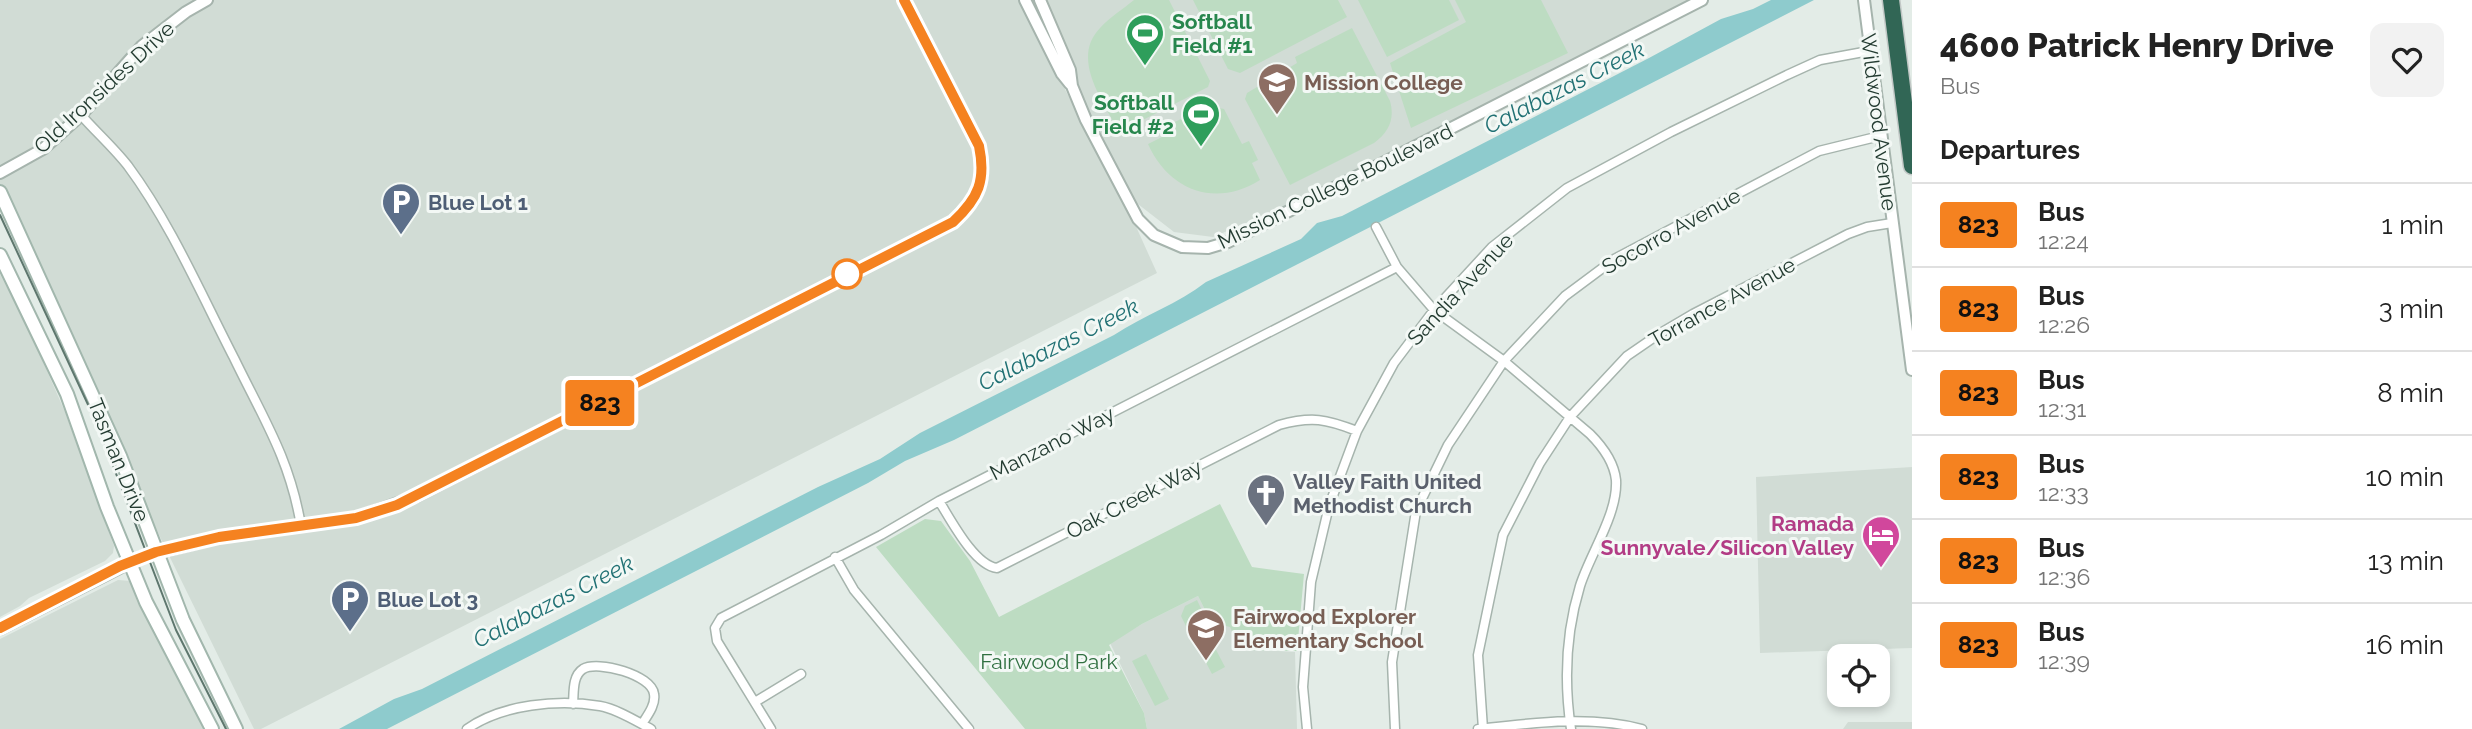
<!DOCTYPE html>
<html lang="en">
<head>
<meta charset="utf-8">
<style>
  body { margin:0; font-family:Raleway,sans-serif; background:#f2f2f2; color:#222; height:100vh; display:flex; flex-direction:column; font-size:26px; white-space:nowrap }
  * { box-sizing:border-box; margin:0 }
  p { font-size:23px; color:#767676 }
  .icon { flex:none; width:38px; height:38px; fill:none; stroke:currentColor; stroke-width:2; stroke-linecap:round; stroke-linejoin:round }
  .map { position:relative; flex:1; overflow:hidden }
  .details { display:flex; flex-direction:column; background:#fff; width:560px }
  .details>* { flex:none }
  .badge { padding:0 14px; border-radius:5px; font-size:24px; line-height:46px }
  .controls { position:absolute; left:1827px; top:644px; display:grid; gap:14px }
  .controls a { display:grid; place-items:center; width:63px; height:63px; border-radius:14px; background:#fff; box-shadow:0 4px 10px #0003; font-size:35px }
  .map>.badge { position:absolute; translate:-50% -50%; box-shadow:0 0 0 4px #fff }
  h2 { padding:0 28px; font-size:26px; line-height:63px }
  .round { display:grid; place-items:center; flex:none; width:74px; height:74px; border-radius:14px; background:#f2f2f2 }
  .overview { display:flex; align-items:center; justify-content:space-between; height:119px; padding:0 28px }
  h1 { font-size:33px; font-weight:800; line-height:52px }
  ul { padding:0; list-style:none }
  li { display:flex; align-items:center; gap:21px; height:84px; padding:0 28px; border-top:2px solid #e0e0e0 }
  li div { flex:1 }
  li b { display:block; font-size:26px }
  li em { font-style:normal }
  li .badge { min-width:77px; font-weight:700; text-align:center }
  main { display:flex; flex:1; min-height:0 }
  .map>svg:first-child { display:block }
  .built { fill:#d1dcd5 }
  .green { fill:#bddcc2 }
  .water { fill:#8ecbcd }
  .lines { fill:none; stroke-linecap:round; stroke-linejoin:round }
  .minor-casing { stroke:#a6b4ad; stroke-width:11 }
  .tertiary-casing { stroke:#a6b4ad; stroke-width:14 }
  .secondary-casing { stroke:#a2b7ad; stroke-width:16 }
  .motorway-casing { stroke:#c2c8c6; stroke-width:19 }
  .minor { stroke:#fff; stroke-width:8 }
  .tertiary { stroke:#fff; stroke-width:10 }
  .secondary { stroke:#fff; stroke-width:12 }
  .motorway { stroke:#316655; stroke-width:16 }
  .tram { stroke:#5e776e; stroke-width:2 }
  .line-casing { stroke:#fff; stroke-width:16 }
  .line { stroke:#f58220; stroke-width:10 }
  .stop-dot { fill:#fff; stroke:#f58220; stroke-width:3.5 }
  .labels { text-anchor:middle; dominant-baseline:central; stroke-width:6; stroke-linejoin:round; paint-order:stroke }
  .leisure-label { font-size:21px; font-weight:bold; fill:#27864d; stroke:#f3f8f5; text-anchor:start }
  .education-label { font-size:21px; font-weight:bold; fill:#785e54; stroke:#f3f8f5; text-anchor:start }
  .street-label { font-size:21px; fill:#243c32; stroke:#f3f8f5 }
  .service-label { font-size:21px; font-weight:bold; fill:#4e5e75; stroke:#f3f8f5; text-anchor:start }
  .worship-label { font-size:21px; font-weight:bold; fill:#5b616d; stroke:#f3f8f5; text-anchor:start }
  .hotel-label { font-size:21px; font-weight:bold; fill:#b23c85; stroke:#f3f8f5; text-anchor:end }
  .park-label { font-size:21px; fill:#307041; stroke:#f3f8f5 }
  .water-label { font-size:23px; font-style:italic; fill:#217174; stroke:#f3f8f5 }
</style>
</head>
<body>
<main>
<div class="map">
<svg width="1912" height="729" viewBox="0 0 1912 729">
  <rect width="100%" height="100%" fill="#e3ece7"/>
  <path class="built" d="M0,0H1018L1129,211L1157,273L261,729H254L160,537L0,184Z
    M1045,0H1691L1293,203L1213,237L1174,232L1134,201L1088,113Z
    M0,274L33,339L65,412L114,546L113,553L105,561L29,598L20,606L0,617Z
    M1912,467V648L1760,653L1756,477Z
    M118,580L130,581L137,601L204,729H0V639Z
    M1198,596L1211,622L1230,626L1242,649L1295,652L1297,729H1147L1144,713L1110,643L1142,624Z
    M1848,722H1912V729H1843Z"/>
  <path class="green" d="M1134,0H1169L1210,81L1208,87L1119,132C1104,102 1070,59 1100,28C1110,17 1123,9 1134,0Z
    M1193,0H1338L1347,17L1240,73L1228,69Z
    M1358,0H1449L1459,20L1387,57Z
    M1455,0H1541L1568,53L1411,128L1390,63L1466,22Z
    M1352,28L1390,101C1395,119 1389,132 1374,143L1290,185L1245,99L1247,93L1297,63L1295,57Z
    M1219,108L1224,109L1242,144L1249,141L1258,160L1252,163L1260,180C1216,208 1169,191 1148,144L1166,135L1162,128L1181,119L1185,125Z
    M1220,504L1252,567L1304,574L1297,651L1241,650L1230,627L1211,622L1198,596L1142,624L1109,645L1144,713L1147,729H1025L876,547L925,519L941,521L970,561L999,617Z
    M1197,600L1208,623L1197,629L1186,626L1181,616L1185,606Z
    M1213,644L1225,667L1212,674L1200,651Z
    M1146,654L1169,699L1155,706L1132,661Z"/>
  <path class="water" d="M1771,0H1814L954,440L905,461L868,483L387,729H339L394,699L422,689L818,487L880,459L920,433L1114,335C1144,315 1178,304 1206,282L1301,239L1317,223L1342,216L1649,58L1721,19L1753,9Z"/>
  <g class="lines">
    <defs>
      <path id="minor" d="M81,115C96,132 114,148 128,166C171,224 201,294 234,358C263,418 290,459 301,526
        M1376,227L1397,267L1434,310L1504,361L1590,434C1602,446 1614,462 1616,480C1618,514 1590,554 1580,586C1566,632 1564,682 1571,729
        M939,501C951,520 974,565 997,568L1279,425C1312,416 1326,419 1357,431
        M835,557L854,590L969,729
        M755,702L801,674
        M573,704C574,693 572,676 583,669C598,660 652,675 654,694C656,705 647,716 642,724
        M467,729C502,704 559,699 600,706C617,709 636,721 651,729
        M771,729L717,641L715,628L721,618L881,535L939,501L1397,267
        M1307,729L1303,687L1311,582L1329,506L1357,431L1394,363L1434,310L1492,247L1567,188L1671,132L1787,75L1820,60L1869,51
        M1395,729L1392,662L1416,511L1448,445L1504,361L1565,296L1616,258L1819,151L1880,136
        M1478,729C1532,723 1590,715 1642,729
        M1483,729L1478,655L1503,535L1540,463L1570,417L1627,356L1659,334L1693,314L1848,234L1867,227L1892,223"/>
      <path id="tertiary" d="M1025,0L1062,74L1070,84
        M1040,0L1070,70L1072,86L1086,120L1138,219L1154,235L1182,247L1208,248L1228,242L1702,0
        M1864,0L1912,370
        M0,173L43,149L81,115L142,46L186,12L207,0
        M0,629L141,557L219,537L356,518L417,496L953,222L973,201L977,191L982,174L979,146L904,0"/>
      <path id="secondary" d="M0,192L120,456L183,620L236,729
        M0,255L67,394L107,507L146,602L212,729"/>
      <path id="motorway" d="M1891,0L1912,166"/>
    </defs>
    <use href="#minor" class="minor-casing"/>
    <use href="#tertiary" class="tertiary-casing"/>
    <use href="#secondary" class="secondary-casing"/>
    <use href="#motorway" class="motorway-casing"/>
    <use href="#minor" class="minor"/>
    <use href="#tertiary" class="tertiary"/>
    <use href="#secondary" class="secondary"/>
    <use href="#motorway" class="motorway"/>
    <path class="tram" d="M0,215L97,424L176,630L226,729"/>
  </g>
  <g class="lines">
    <defs>
      <path id="line" d="M0,628L120,566L156,552L219,537L356,518L397,505L953,222C979,198 986,180 979,146L904,0"/>
    </defs>
    <use href="#line" class="line-casing"/>
    <use href="#line" class="line"/>
  </g>
  <defs>
    <symbol id="stadium-pin" viewBox="-11 -11 22 30"><path d="M0 17L-7.5 6A9.5 9.5 0 1 1 7.5 6Z" fill="#2e9e5b" stroke="#f3f8f5"/><path d="M0-5a6.5 5 0 1 0 0 10a6.5 5 0 1 0 0-10ZM-3.5-1.8h7v3.6h-7Z" fill="#fff"/></symbol>
    <symbol id="university-pin" viewBox="-11 -11 22 30"><path d="M0 17L-7.5 6A9.5 9.5 0 1 1 7.5 6Z" fill="#8d6e63" stroke="#f3f8f5"/><path d="M0-5L7-2L0 1L-7-2ZM-4 1L0 2.5L4 1V4Q0 6-4 4Z" fill="#fff"/></symbol>
    <symbol id="parking-pin" viewBox="-11 -11 22 30"><path d="M0 17L-7.5 6A9.5 9.5 0 1 1 7.5 6Z" fill="#5c6f8a" stroke="#f3f8f5"/><path d="M-3.5-5.5H1a3.5 3.5 0 0 1 0 7H-1V5.5H-3.5ZM-1-3.4V-.6H.8a1.4 1.4 0 0 0 0-2.8Z" fill="#fff"/></symbol>
    <symbol id="church-pin" viewBox="-11 -11 22 30"><path d="M0 17L-7.5 6A9.5 9.5 0 1 1 7.5 6Z" fill="#6b7280" stroke="#f3f8f5"/><path d="M-1.2-6h2.4v3.5h3.3v2.4h-3.3V6h-2.4V-.1h-3.3v-2.4h3.3Z" fill="#fff"/></symbol>
    <symbol id="hotel-pin" viewBox="-11 -11 22 30"><path d="M0 17L-7.5 6A9.5 9.5 0 1 1 7.5 6Z" fill="#d1479c" stroke="#f3f8f5"/><path d="M-6-4.5h1.5V1H6V5H4.5V3h-9V5H-6ZM-4 0a1.8 1.8 0 1 1 3.6 0ZM.5 0V-2.5h3Q6-2.5 6 0Z" fill="#fff"/></symbol>
    <symbol id="school-pin" viewBox="-11 -11 22 30"><path d="M0 17L-7.5 6A9.5 9.5 0 1 1 7.5 6Z" fill="#8d6e63" stroke="#f3f8f5"/><path d="M0-5L7-2L0 1L-7-2ZM-4 1L0 2.5L4 1V4Q0 6-4 4Z" fill="#fff"/></symbol>
  </defs>
  <g fill-rule="evenodd">
    <use href="#stadium-pin" x="1123" y="11" width="44" height="60"/>
    <use href="#university-pin" x="1255" y="60" width="44" height="60"/>
    <use href="#stadium-pin" x="1179" y="92" width="44" height="60"/>
    <use href="#parking-pin" x="379" y="180" width="44" height="60"/>
    <use href="#church-pin" x="1244" y="471" width="44" height="60"/>
    <use href="#hotel-pin" x="1859" y="513" width="44" height="60"/>
    <use href="#parking-pin" x="328" y="577" width="44" height="60"/>
    <use href="#school-pin" x="1184" y="606" width="44" height="60"/>
  </g>
  <circle class="stop-dot" cx="847" cy="274" r="14"/>
  <g class="labels">
    <g class="leisure-label">
      <text x="1172" y="21">Softball<tspan x="1172" dy="24">Field #1</tspan></text>
      <text x="1174" y="102" text-anchor="end">Softball<tspan x="1174" dy="24">Field #2</tspan></text>
    </g>
    <g class="education-label">
      <text x="1304" y="82">Mission College</text>
      <text x="1233" y="616">Fairwood Explorer<tspan x="1233" dy="24">Elementary School</tspan></text>
    </g>
    <g class="street-label">
      <text transform="translate(104 87) rotate(-43)">Old Ironsides Drive</text>
      <text transform="translate(1879 122) rotate(83)">Wildwood Avenue</text>
      <text transform="translate(1335 186) rotate(-26)">Mission College Boulevard</text>
      <text transform="translate(1671 231) rotate(-29)">Socorro Avenue</text>
      <text transform="translate(1460 289) rotate(-47)">Sandia Avenue</text>
      <text transform="translate(1722 302) rotate(-29)">Torrance Avenue</text>
      <text transform="translate(1052 443) rotate(-27)">Manzano Way</text>
      <text transform="translate(119 460) rotate(68)">Tasman Drive</text>
      <text transform="translate(1134 499) rotate(-27)">Oak Creek Way</text>
    </g>
    <g class="service-label">
      <text x="428" y="202">Blue Lot 1</text>
      <text x="377" y="599">Blue Lot 3</text>
    </g>
    <g class="worship-label">
      <text x="1293" y="481">Valley Faith United<tspan x="1293" dy="24">Methodist Church</tspan></text>
    </g>
    <g class="hotel-label">
      <text x="1854" y="523">Ramada<tspan x="1854" dy="24">Sunnyvale/Silicon Valley</tspan></text>
    </g>
    <g class="park-label">
      <text x="1049" y="661">Fairwood Park</text>
    </g>
    <g class="water-label">
      <text transform="translate(1564 87) rotate(-27)">Calabazas Creek</text>
      <text transform="translate(1058 344) rotate(-27)">Calabazas Creek</text>
      <text transform="translate(553 601) rotate(-27)">Calabazas Creek</text>
    </g>
  </g>
</svg>
<div class="controls">
<a><svg class="icon" aria-label="locate" viewBox="0 0 24 24"><circle cx="12" cy="12" r="6"/><path d="M12 2v4M12 18v4M2 12h4M18 12h4"/></svg></a>
</div>
<b class="badge" style="left:600px;top:403px;background:#f58220;color:#111">823</b>
</div>
<section class="details">
<div class="overview"><div><h1>4600 Patrick Henry Drive</h1><p>Bus</p></div><a class="round"><svg class="icon" aria-label="heart" viewBox="0 0 24 24"><path d="M12 20l-8-8c-3-5 5-10 8-4 3-6 11-1 8 4z"/></svg></a></div>
<h2>Departures</h2>
<ul>
<li><span class="badge" style="background:#f58220;color:#111">823</span><div><b>Bus</b><p>12:24</p></div><em>1 min</em></li>
<li><span class="badge" style="background:#f58220;color:#111">823</span><div><b>Bus</b><p>12:26</p></div><em>3 min</em></li>
<li><span class="badge" style="background:#f58220;color:#111">823</span><div><b>Bus</b><p>12:31</p></div><em>8 min</em></li>
<li><span class="badge" style="background:#f58220;color:#111">823</span><div><b>Bus</b><p>12:33</p></div><em>10 min</em></li>
<li><span class="badge" style="background:#f58220;color:#111">823</span><div><b>Bus</b><p>12:36</p></div><em>13 min</em></li>
<li><span class="badge" style="background:#f58220;color:#111">823</span><div><b>Bus</b><p>12:39</p></div><em>16 min</em></li>
</ul>
</section>
</main>
</body>
</html>
